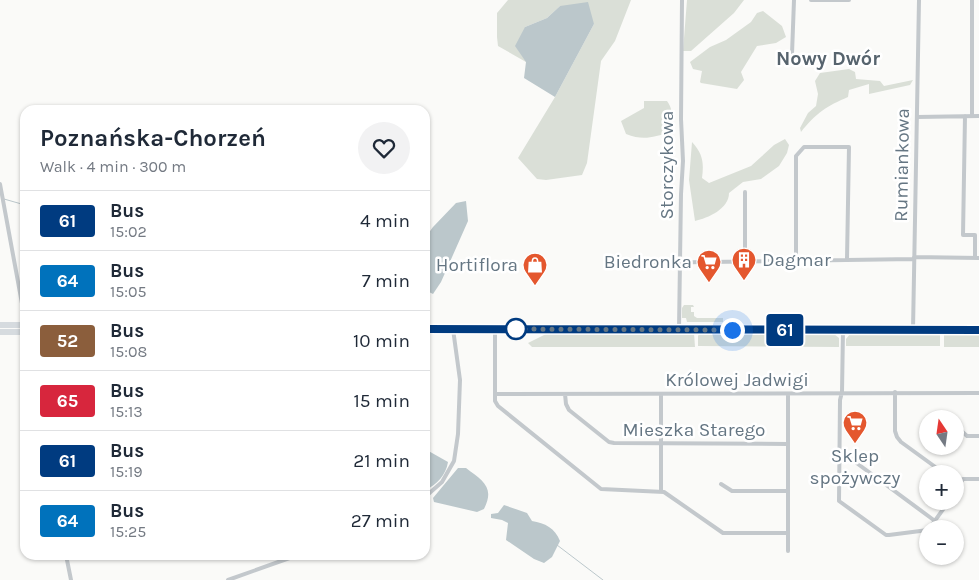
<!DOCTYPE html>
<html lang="en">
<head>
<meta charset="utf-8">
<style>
  body { margin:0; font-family:Karla,sans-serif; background:#f2f2f3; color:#1f2937; height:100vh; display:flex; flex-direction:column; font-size:19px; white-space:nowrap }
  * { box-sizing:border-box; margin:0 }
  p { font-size:16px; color:#747a83 }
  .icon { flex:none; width:28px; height:28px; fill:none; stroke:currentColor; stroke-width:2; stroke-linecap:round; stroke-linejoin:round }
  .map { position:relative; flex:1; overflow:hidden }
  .panel { position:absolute; left:20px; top:105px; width:410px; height:455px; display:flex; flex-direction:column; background:#fff; border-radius:15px; box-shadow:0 1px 4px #0004 }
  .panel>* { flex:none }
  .badge { padding:0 10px; border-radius:4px; font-size:18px; line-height:32px }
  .needle { width:32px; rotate:347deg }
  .buttons { position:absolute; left:919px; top:410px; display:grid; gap:10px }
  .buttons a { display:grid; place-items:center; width:45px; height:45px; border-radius:50%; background:#fff; box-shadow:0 1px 4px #0004; font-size:25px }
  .you { position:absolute; width:25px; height:25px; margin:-12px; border:4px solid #fff; border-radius:50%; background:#1a73e8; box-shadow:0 0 0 8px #1a73e833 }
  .map>.badge { position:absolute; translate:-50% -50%; box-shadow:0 0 0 2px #fff }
  .round { display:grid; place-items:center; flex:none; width:52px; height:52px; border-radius:26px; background:#f2f2f3 }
  .head { display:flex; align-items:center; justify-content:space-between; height:85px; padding:0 20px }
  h1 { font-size:24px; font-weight:700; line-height:38px }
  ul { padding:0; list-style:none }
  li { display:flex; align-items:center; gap:15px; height:60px; padding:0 20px; border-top:1px solid #e0e1e3 }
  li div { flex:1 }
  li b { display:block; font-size:19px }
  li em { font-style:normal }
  li .badge { min-width:55px; font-weight:700; text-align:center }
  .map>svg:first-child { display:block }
  .green { fill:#dadfd7 }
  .water { fill:#bbc7cb }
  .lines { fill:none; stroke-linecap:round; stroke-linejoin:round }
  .stream { stroke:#bbc7cb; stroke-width:1 }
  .street { stroke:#c3c8cc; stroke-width:4 }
  .primary { stroke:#d6dbdf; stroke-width:6 }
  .line-casing { stroke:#fff; stroke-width:11 }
  .line { stroke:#003b80; stroke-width:8 }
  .walk { stroke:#657683; stroke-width:5; stroke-dasharray:0 9 }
  .stop-dot { fill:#fff; stroke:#003b80; stroke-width:2.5 }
  .labels { text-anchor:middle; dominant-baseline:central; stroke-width:5; stroke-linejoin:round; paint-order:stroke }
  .street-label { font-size:19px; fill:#657683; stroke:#fff }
  .poi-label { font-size:19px; fill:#657683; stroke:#fff; text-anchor:end }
  .neighbourhood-label { font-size:20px; font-weight:bold; fill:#57646e; stroke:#fff }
</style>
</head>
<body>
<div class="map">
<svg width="979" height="580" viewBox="0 0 979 580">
  <rect width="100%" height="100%" fill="#fafaf8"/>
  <path class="green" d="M508,0H631L615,41L601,61L587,163L582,175L546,180L537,179L518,158L555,97L594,24L560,6L547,18L525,27L526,62L498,46L497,37V13Z
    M687,0H744L734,13L691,51H683Z
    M763,11L782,26L786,37L776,43L757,46L741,72L744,80L737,89L701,83L700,82L702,71L693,69L690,62L710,47L726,40L751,22L757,13Z
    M849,69L855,72L856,79L880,81L884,86L913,80L910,85L869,94V84L849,90L848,97C827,106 816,113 801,132L800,128L808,113L816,106L818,94L815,81L820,73Z
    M644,101H667C674,110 672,121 671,132C653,137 644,141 626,134L621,121L644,108Z
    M785,139L789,145L787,153L779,166L761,179L743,182L729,193C729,209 708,218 695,221L689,180L692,142C703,154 704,163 702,178L709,183L751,166L774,145Z
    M684,305H693L694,307H691V312H694V316L697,318H723V322H687L686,318H682V308Z
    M694,333L695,347H532L528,343L546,334Z
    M699,334H834L839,338V347L698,346V336Z
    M850,334H940V346H846V339Z
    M946,334H979V347H944V335Z"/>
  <path class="water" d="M588,2L594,24L555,97L524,78L526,62L515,46L525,27L547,18L560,6Z
    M466,201L468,221L441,282L433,294L425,290V238L433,227L456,203Z
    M425,449L448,462C446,475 437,484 426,490Z
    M458,468H466C483,481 495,487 484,509L477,512L434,502L433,498Z
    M504,505L527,513L532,521C545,523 555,528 560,541L552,557L544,563L534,559L506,540L508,523L502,520L491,518V514L498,513Z"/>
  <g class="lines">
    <path class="stream" d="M4,199L25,205
      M557,545L603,580"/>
    <path class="street" d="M811,0H849
      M792,54L794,0
      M965,116L963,235H975V258
      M972,116V0
      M917,117L979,116
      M0,184L23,309L24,325
      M745,192V261
      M914,257L979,258
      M796,260V156L804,147H849L847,259
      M636,263L914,259
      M495,329V401L498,406L601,489L664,492L723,533H788V394
      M679,329L681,194L683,161L681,119L682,0
      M843,330L842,392L840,400L839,501L886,535H889L928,530
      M913,330L919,0
      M895,392V431L897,437L901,442L945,474
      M495,394L979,393
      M565,394L566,404L569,410L609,442L614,443L788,444
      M955,425L967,436H979
      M839,450L935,521
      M721,484L732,491H788
      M661,491V394
      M955,492L963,479H979
      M425,497L442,482L454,461L458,434L460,380L453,329
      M929,529L949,501
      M788,533V551
      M66,555L71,580
      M228,580L298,555"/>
    <path class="primary" d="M0,325H25
      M425,329L979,330
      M0,332H25"/>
  </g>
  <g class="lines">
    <defs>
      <path id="line" d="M425,329L979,330"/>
    </defs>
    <use href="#line" class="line-casing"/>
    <use href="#line" class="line"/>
    <path class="walk" d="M516,329L732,330"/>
  </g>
  <defs>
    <symbol id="building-pin" viewBox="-11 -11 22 30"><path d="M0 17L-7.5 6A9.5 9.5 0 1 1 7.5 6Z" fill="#e4572e" stroke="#fff"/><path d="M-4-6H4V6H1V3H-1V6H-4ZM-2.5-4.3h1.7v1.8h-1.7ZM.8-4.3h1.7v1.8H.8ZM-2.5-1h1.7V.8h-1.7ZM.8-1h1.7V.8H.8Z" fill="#fff"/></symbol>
    <symbol id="supermarket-pin" viewBox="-11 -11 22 30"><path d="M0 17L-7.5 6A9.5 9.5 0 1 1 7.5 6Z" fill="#e4572e" stroke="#fff"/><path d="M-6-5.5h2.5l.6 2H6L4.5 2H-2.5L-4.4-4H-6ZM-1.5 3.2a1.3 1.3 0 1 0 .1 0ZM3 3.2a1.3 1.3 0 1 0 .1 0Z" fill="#fff"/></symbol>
    <symbol id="shop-pin" viewBox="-11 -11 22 30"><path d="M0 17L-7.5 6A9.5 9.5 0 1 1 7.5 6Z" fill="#e4572e" stroke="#fff"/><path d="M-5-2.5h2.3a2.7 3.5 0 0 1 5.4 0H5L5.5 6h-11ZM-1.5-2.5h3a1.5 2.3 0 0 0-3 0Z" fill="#fff"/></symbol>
  </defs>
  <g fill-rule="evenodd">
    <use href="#building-pin" x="730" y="246" width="28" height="38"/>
    <use href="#supermarket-pin" x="695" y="248" width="28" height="38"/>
    <use href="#shop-pin" x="521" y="251" width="28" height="38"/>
    <use href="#supermarket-pin" x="841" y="409" width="28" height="38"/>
  </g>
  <circle class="stop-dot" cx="516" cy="329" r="10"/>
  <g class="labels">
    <g class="street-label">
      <text transform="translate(667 165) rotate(-90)">Storczykowa</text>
      <text transform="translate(902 165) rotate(-89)">Rumiankowa</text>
      <text x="737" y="380">Królowej Jadwigi</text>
      <text x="694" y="430">Mieszka Starego</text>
    </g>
    <g class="poi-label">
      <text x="762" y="260" text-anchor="start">Dagmar</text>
      <text x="692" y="262">Biedronka</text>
      <text x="518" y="265">Hortiflora</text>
      <text x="855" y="456" text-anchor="middle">Sklep<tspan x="855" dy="22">spożywczy</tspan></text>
    </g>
    <g class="neighbourhood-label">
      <text x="828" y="58">Nowy Dwór</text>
    </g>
  </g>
</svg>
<div class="buttons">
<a><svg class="needle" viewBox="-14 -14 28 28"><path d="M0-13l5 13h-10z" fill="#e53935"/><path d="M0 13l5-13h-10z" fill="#747a83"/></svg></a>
<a>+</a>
<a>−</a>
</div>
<div class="you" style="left:732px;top:330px"></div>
<b class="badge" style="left:785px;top:330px;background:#003b80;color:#fff">61</b>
<section class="panel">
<div class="head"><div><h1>Poznańska-Chorzeń</h1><p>Walk · 4 min · 300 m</p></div><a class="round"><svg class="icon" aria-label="heart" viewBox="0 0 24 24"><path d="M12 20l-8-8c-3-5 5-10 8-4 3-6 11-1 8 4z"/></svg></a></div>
<ul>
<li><span class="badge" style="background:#003b80;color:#fff">61</span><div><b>Bus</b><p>15:02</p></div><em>4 min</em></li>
<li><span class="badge" style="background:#0072bc;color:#fff">64</span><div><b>Bus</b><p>15:05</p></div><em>7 min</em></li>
<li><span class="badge" style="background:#8b5e3c;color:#fff">52</span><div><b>Bus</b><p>15:08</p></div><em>10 min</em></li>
<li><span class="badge" style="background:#d7263d;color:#fff">65</span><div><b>Bus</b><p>15:13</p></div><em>15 min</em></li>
<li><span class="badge" style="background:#003b80;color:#fff">61</span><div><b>Bus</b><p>15:19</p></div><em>21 min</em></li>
<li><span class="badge" style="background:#0072bc;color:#fff">64</span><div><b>Bus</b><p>15:25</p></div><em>27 min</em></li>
</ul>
</section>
</div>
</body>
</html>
